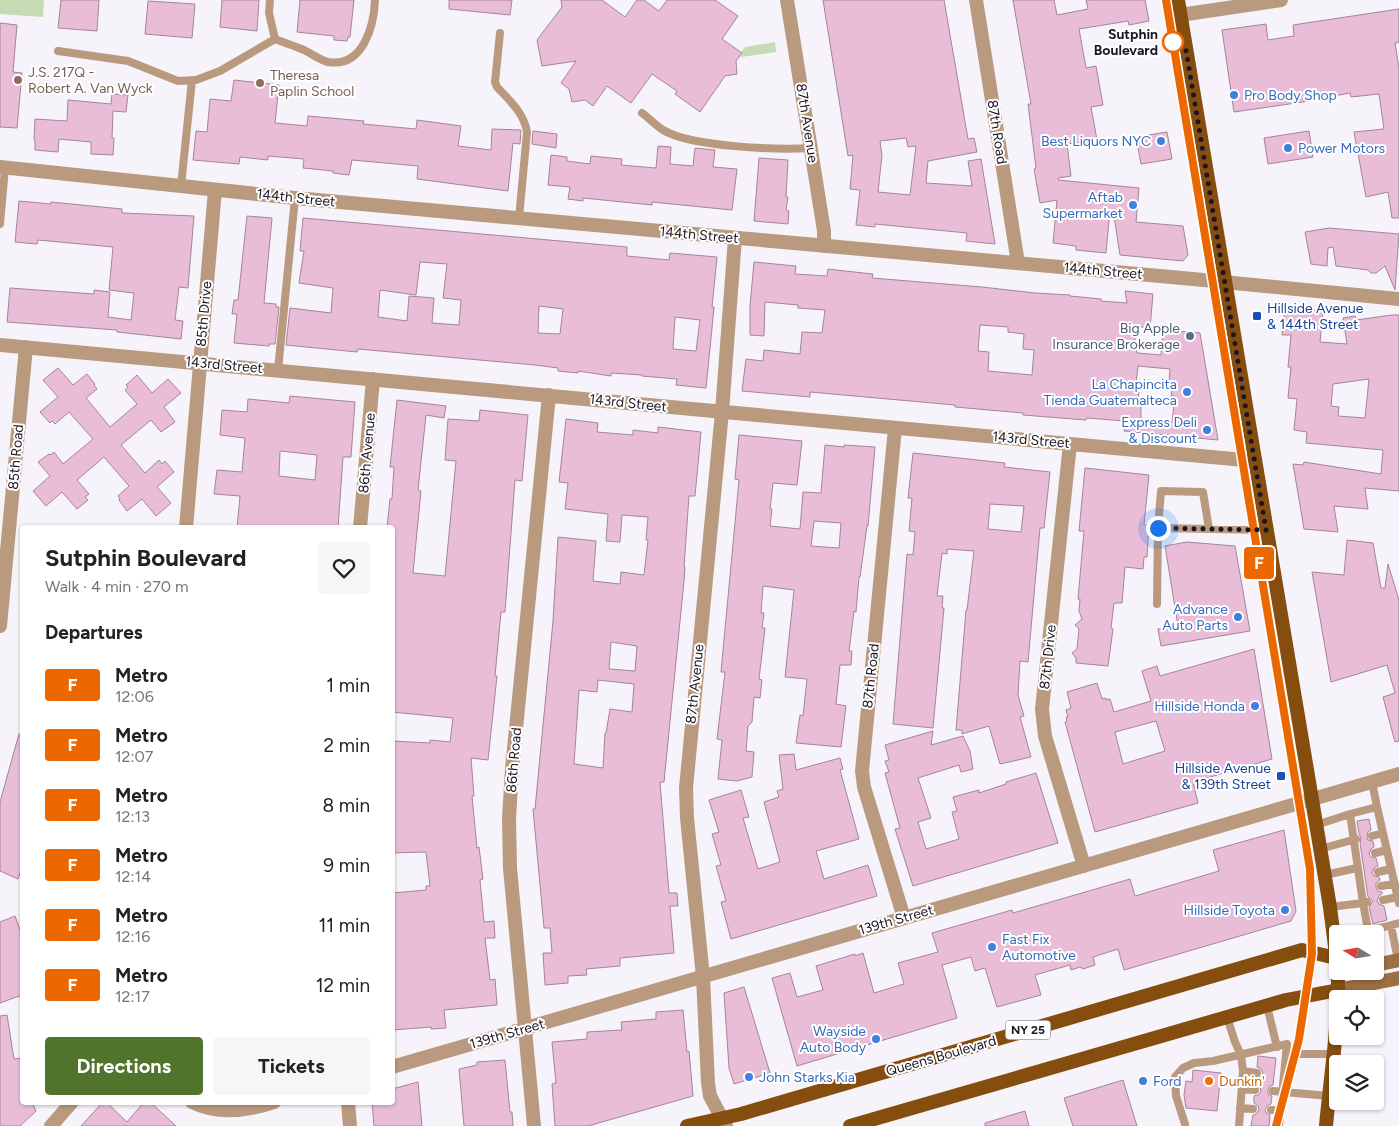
<!DOCTYPE html>
<html lang="en">
<head>
<meta charset="utf-8">
<style>
  body { margin:0; font-family:Figtree,sans-serif; background:#f6f6f6; color:#222; height:100vh; display:flex; flex-direction:column; font-size:19px; white-space:nowrap }
  * { box-sizing:border-box; margin:0 }
  p { font-size:16px; color:#767676 }
  .icon { flex:none; width:28px; height:28px; fill:none; stroke:currentColor; stroke-width:2; stroke-linecap:round; stroke-linejoin:round }
  .map { position:relative; flex:1; overflow:hidden }
  .details { position:absolute; left:20px; top:525px; width:375px; height:580px; display:flex; flex-direction:column; background:#fff; border-radius:5px; box-shadow:0 1px 4px #0004 }
  .details>* { flex:none }
  .badge { padding:0 10px; border-radius:4px; font-size:18px; line-height:32px }
  .needle { width:32px; rotate:281deg }
  .tools { position:absolute; left:1329px; top:925px; display:grid; gap:10px }
  .tools a { display:grid; place-items:center; width:55px; height:55px; border-radius:5px; background:#fff; box-shadow:0 1px 4px #0004; font-size:25px }
  .you { position:absolute; width:25px; height:25px; margin:-12px; border:4px solid #fff; border-radius:50%; background:#1a73e8; box-shadow:0 0 0 8px #1a73e833 }
  .map>.badge { position:absolute; translate:-50% -50%; box-shadow:0 0 0 2px #fff }
  h2 { padding:0 25px; font-size:19px; line-height:45px }
  .round { display:grid; place-items:center; flex:none; width:52px; height:52px; border-radius:5px; background:#f6f6f6 }
  .headline { display:flex; align-items:center; justify-content:space-between; height:85px; padding:0 25px }
  h1 { font-size:24px; font-weight:700; line-height:38px }
  .cta { display:flex; gap:10px; margin-top:auto; padding:10px 25px }
  .cta a { flex:1; height:58px; border-radius:5px; background:#51742c; color:#fff; font-size:20px; font-weight:700; line-height:58px; text-align:center }
  .cta a+a { background:#f6f6f6; color:#222 }
  ul { padding:0; list-style:none }
  li { display:flex; align-items:center; gap:15px; height:60px; padding:0 25px }
  li div { flex:1 }
  li b { display:block; font-size:19px }
  li em { font-style:normal }
  li .badge { min-width:55px; font-weight:700; text-align:center }
  .map>svg:first-child { display:block }
  .green { fill:#c5dcb4 }
  .building { fill:#e9bdd8; stroke:#a58498; fill-rule:evenodd }
  .lines { fill:none; stroke-linecap:round; stroke-linejoin:round }
  .service { stroke:#ba9a7f; stroke-width:8 }
  .minor { stroke:#ba9a7f; stroke-width:14 }
  .secondary { stroke:#9c6e44; stroke-width:14 }
  .primary { stroke:#854e0f; stroke-width:14 }
  .line-casing { stroke:#fff; stroke-width:11 }
  .line { stroke:#eb6800; stroke-width:8 }
  .walk { stroke:#1c1622; stroke-width:5; stroke-dasharray:0 9 }
  .stop-dot { fill:#fff; stroke:#eb6800; stroke-width:2.5 }
  .education-dot { fill:#8d6e63; stroke:#fff; stroke-width:2 }
  .shop-dot { fill:#3f7fe0; stroke:#fff; stroke-width:2 }
  .transit-dot { fill:#1a4fb4; stroke:#fff; stroke-width:2 }
  .service-dot { fill:#5c6f8a; stroke:#fff; stroke-width:2 }
  .food-dot { fill:#e8710a; stroke:#fff; stroke-width:2 }
  .labels { text-anchor:middle; dominant-baseline:central; stroke-width:4; stroke-linejoin:round; paint-order:stroke }
  .shield { fill:#fff; stroke:#605c64; stroke-width:1 }
  .shield-label { font-size:12px; font-weight:bold; fill:#1c1622 }
  .stop-label { font-size:14px; font-weight:bold; fill:#1c1622; stroke:#fff; text-anchor:end }
  .education-label { font-size:14px; fill:#785e54; stroke:#fff; text-anchor:start }
  .shop-label { font-size:14px; fill:#366cbe; stroke:#fff; text-anchor:end }
  .street-label { font-size:14px; fill:#1c1622; stroke:#fff }
  .transit-label { font-size:14px; fill:#164399; stroke:#fff; text-anchor:start }
  .service-label { font-size:14px; fill:#4e5e75; stroke:#fff; text-anchor:end }
  .food-label { font-size:14px; fill:#c56008; stroke:#fff; text-anchor:start }
</style>
</head>
<body>
<div class="map">
<svg width="1399" height="1126" viewBox="0 0 1399 1126">
  <rect width="100%" height="100%" fill="#f7f3fa"/>
  <path class="green" d="M0,0H44L43,17L0,14Z
    M775,42L776,52L741,57L742,51L745,47Z"/>
  <path class="building" d="M61,0H99L97,31L58,28Z
    M222,0H259L257,31L220,27Z
    M300,0H354L350,37H348L347,41L334,40V36L297,32Z
    M449,0H512L510,15L449,9Z
    M561,0H602L625,17L637,0H644L659,11L667,0H715L738,16L722,39L742,53L736,61L737,74L725,76L700,112L675,94L677,91L652,74L631,103L607,86L593,106L585,100L572,102L569,89L561,83L576,61L542,66L537,40L562,7Z
    M823,0H944L968,139L974,138L977,152L928,161L926,183L972,186L968,161L981,159L995,244L966,241L967,233L875,224V227L856,225L860,190L850,189L853,155L848,156ZM906,138L908,147L916,146L910,195L878,192L882,155L880,141Z
    M1013,0H1054L1057,15L1088,9L1086,0H1145L1149,21L1129,25L1128,21L1079,29L1086,68L1096,66L1103,105L1091,107L1097,140L1067,144L1071,176L1058,178V180L1139,188L1136,222L1183,226L1188,255L1183,261L1120,255L1113,210H1110L1106,253L1076,250V246L1053,243L1057,200L1040,203L1034,169L1036,168L1028,104H1031Z
    M148,1L195,4L192,38L145,34Z
    M1399,9V42L1395,43L1399,68V218H1392L1388,192L1366,197L1354,132L1384,129L1379,94L1351,97L1350,93L1303,102L1234,112L1222,30L1266,24L1268,40L1294,36L1293,25Z
    M0,23L17,25L13,72L22,73L17,128L0,127Z
    M234,80L279,85L275,123L307,126L308,116L364,121L363,124L416,129L417,120L461,126L458,146L491,150L492,129L521,130L520,144L513,143L508,191L417,179L418,166L352,160L349,175L333,173V171L303,168L304,159L268,156V160L240,157L239,164L193,160L196,131L207,132L210,99L231,101Z
    M112,94L128,95L126,112L113,111L112,138H114L113,155L91,154V142L59,139L58,152L35,150V141L34,140L35,119L67,121L68,100L111,104Z
    M533,131L557,134L556,148L532,144Z
    M1309,131L1313,157L1268,164L1264,138Z
    M1167,132L1172,159L1141,164L1136,137Z
    M658,146L671,147L670,164L693,166L695,148L715,150L713,167L737,169L732,210L652,202V205L583,198V201L568,199L570,187L548,185L551,155L567,157V161L590,164L591,156L622,159L621,165L656,168Z
    M759,158L788,160L786,197H788L786,210L789,211L788,224L754,221Z
    M19,201L51,204V202L122,209V213L194,216L188,288L179,287L175,320L183,321L181,339L117,332V330L7,322L10,288L94,294V290L110,292L108,317L131,320L134,293L109,290L113,247L38,240L37,244L15,242Z
    M247,216L272,218L264,303L276,304V307H279L275,344H269V346L234,343L237,314H232L234,300H238Z
    M303,218L627,247V256L669,260L670,253L717,257L712,307H714L712,328L706,388L676,385L677,379L642,376V375L611,373V376L578,371V373L558,371V368L535,365L358,349L357,352L286,345L290,308L331,313L333,288L299,283L304,251H300ZM420,262L447,264L443,298L461,300L459,325L432,323L434,298L409,296L407,321L378,317L380,290L416,295ZM539,306L563,309L560,334L538,333ZM675,317L700,320L696,351L673,349Z
    M1329,228L1399,234L1395,290L1385,266L1376,273H1371L1368,270L1336,266L1333,247L1328,248L1327,266L1311,264L1305,232Z
    M754,262L796,266L795,274L827,276L828,269L845,271L873,274L872,278L982,287L1035,293L1070,295V296L1101,299V301L1127,303L1125,291L1153,294L1150,328L1133,326L1137,353L1161,355L1163,330L1200,333L1218,440L1124,431L1125,421L1087,418L1086,420L1023,415V413L955,407V405L810,392V397L742,391L746,359L763,361L764,350L800,354L802,332L822,333L825,310L798,308V305L765,302L764,336L750,335V306ZM980,325L1008,327V332L1024,334L1023,349L1034,350L1032,375L988,371L989,352L978,351ZM1138,366L1170,369L1169,383H1173L1171,396H1175L1172,422L1141,419V400L1138,398L1139,392H1135Z
    M1285,307L1323,311L1320,342L1347,344L1343,318L1355,316L1356,320L1392,315H1399V491L1365,488L1368,509L1334,506L1338,532L1304,529L1293,464L1303,465L1304,462L1381,474L1383,450L1306,443L1307,432L1294,430L1297,399L1288,398L1291,367H1288L1291,335H1282ZM1369,379L1365,418L1338,416L1339,407L1331,406L1333,384Z
    M58,368L73,385L87,374L95,384L94,385L97,389L86,398L110,427L137,404L125,390L128,387L126,385L137,375L152,393L168,379L181,393L164,407L175,422L161,432L151,420L121,445L145,473L159,460L162,464L165,461L174,472L157,487L171,503L156,516L142,499L127,511L119,500L120,499L118,496L129,486L104,457L77,480L89,494L85,497L88,500L77,509L62,492L46,506L33,491L50,476L38,462L49,454L50,455L54,452L63,464L93,439L69,412L55,424L52,421L50,423L40,412L58,397L43,380Z
    M290,396L355,402L351,457H343L338,528H237L240,496L214,494L217,470L242,472L245,438L220,435L222,410L247,412L248,399L289,403ZM280,451L317,455L315,480L279,476Z
    M397,400L446,406L444,418L426,415L418,490L421,491L413,573L445,576L456,461L445,460L448,419L479,421L480,410L528,415L522,481L515,480L505,612H501L495,676H497L488,760L471,758L474,796H472L477,848L479,847L483,879L480,880L484,922L494,921L495,938H485L490,980L495,979L497,1005L444,1010L446,1028L431,1029V1027L392,1030V893L426,890V886H430L426,852L392,853V741L430,743V740L450,742L453,718L392,712V528H387L390,499H392L394,467H390Z
    M566,419L598,423L597,432L633,435V430L658,433V427L701,432L695,496H689L684,567H685L684,581L664,782H660L669,893H677L678,906H670L674,953L620,958V966L586,969L587,975L568,976V983L545,985L543,953H552L550,928H544L533,809H535L553,621L558,537L596,541L593,581L620,584L621,572L644,575L648,540H646L648,517L622,515L620,542L606,541L608,514L565,509L568,483L559,482ZM611,642L637,646L635,671L609,669ZM598,680L634,684L632,712L610,709L606,733H605L603,768L574,764L579,690L597,692Z
    M739,435L802,441L797,485L773,483L770,509H772L770,526L800,529L803,492L821,493L825,445L844,447V445L875,447L868,526H867L860,577H859L856,612L854,611L849,651H852L851,665H840L836,704L846,706L841,747L796,743L800,715L803,716L807,679L785,677L794,590L763,586L761,613H764L762,628H765L759,679L762,680L760,698L754,697L752,722L748,726L746,751L754,752L752,777L737,781L718,779L722,740L717,739L725,672H721L739,480L735,479ZM814,521L841,523L839,548L811,546Z
    M913,453L1005,463L1004,467L1050,472L1044,528H1040L1028,662L1020,661L1018,695L1024,716L1020,717L1031,757L1000,764L989,726L962,734V730H956L966,610H967L974,551L947,549V554L942,553L937,596H943L942,608H944L933,728L893,724L907,554L913,555L915,532L909,531L912,498H908ZM990,504L1024,506L1021,532L988,529Z
    M1085,468L1149,475L1144,525H1149L1147,557H1144L1143,569L1125,567L1122,603H1114L1111,628L1113,629L1108,666L1076,663V658L1072,653L1077,649L1079,629L1075,625L1082,619L1079,611L1080,599H1078L1084,531H1079Z
    M1347,540L1373,543L1381,588H1385L1388,564L1399,600V741L1395,742L1383,697L1395,693L1387,665L1331,682L1312,572L1344,575Z
    M1187,542L1235,546L1250,631L1161,646L1158,629L1178,626L1165,546Z
    M1254,649L1272,759L1193,782L1198,803L1095,832L1065,722L1067,721L1066,717H1068L1066,710L1071,708L1067,692L1097,683L1102,699L1106,698V700L1110,699L1114,712L1151,701L1142,671L1157,666L1160,676ZM1156,721L1165,751L1123,764L1115,732Z
    M933,731L931,745L963,736L970,751L973,769L961,772L959,765L918,778L931,818L918,822L926,849L959,839L952,812L957,811L953,797L979,790V793L1006,784V782L1036,773L1058,843L913,886L895,829L900,828L885,773L889,772L885,761L889,760L885,745Z
    M19,734H22V868L18,879L0,871V802Z
    M794,754L796,770L840,758L843,769L840,770L859,839L816,851L824,879L868,865L877,896L731,939L721,902L726,901L716,866L721,865L712,834L719,832L709,800L741,790L749,817L743,818L758,869L780,862L764,802L779,797L777,791L783,789L779,755Z
    M1369,819L1371,830L1368,832L1367,837L1368,840L1373,841L1374,847L1371,849L1369,854L1371,857L1376,858L1378,866L1374,868L1372,873L1374,876L1379,877L1380,880L1376,883V887L1378,891L1382,892V894L1379,896L1377,901L1379,904L1384,906L1387,920L1373,924L1369,907L1373,901L1368,897L1360,843L1361,838L1359,834L1357,821Z
    M1284,830L1296,911L1291,921L1124,970L1118,949L1093,957L1095,965L1083,969L1080,967L1071,970L1070,965L1035,975L1041,995L997,1007L985,968L975,971L971,957L942,965L957,1018L797,1066L772,978L790,973L797,997L823,990L816,966L855,954V956L863,953L874,993L904,984L898,963L938,952L932,933L1012,910L1013,913L1130,879L1135,896L1219,871L1213,850Z
    M15,916L22,935V995L0,1003V922Z
    M744,987L770,1073L734,1084L729,1068L724,993Z
    M683,1010L687,1052L689,1051L693,1096L588,1126H555L552,1084L556,1083L552,1042L587,1039V1032L622,1030L621,1022L656,1019V1012Z
    M7,1015L14,1059L22,1058V1102H32L36,1111L20,1126H0V1016Z
    M1258,1056L1276,1058L1273,1085L1270,1086L1268,1090V1094L1272,1096L1271,1104L1268,1105L1265,1110L1266,1113L1270,1115L1269,1126H1251L1253,1115L1256,1114L1259,1110L1258,1106L1254,1103V1096L1258,1095L1261,1091L1260,1087L1256,1084V1079L1261,1077L1263,1073L1261,1069L1257,1067Z
    M505,1060L510,1112H512L513,1126H464L459,1069L477,1065V1062Z
    M1193,1070L1221,1073L1217,1111L1186,1108L1184,1095L1186,1081L1192,1082Z
    M1123,1080L1137,1126H1073L1064,1098Z
    M418,1082L422,1126H374L372,1102H392V1089Z
    M103,1102H106L127,1122L144,1102H150L176,1126H81Z
    M1025,1111L1029,1126H985V1123Z"/>
  <g class="lines">
    <path class="service" d="M270,0L269,13L275,39
      M500,33L495,82L497,87C510,101 524,113 527,132L519,218
      M58,51L128,61L178,81L196,80L220,71L275,39C285,43 295,46 304,50C312,54 320,60 328,62C363,68 374,26 375,0
      M642,113C649,118 655,125 663,130C691,147 777,150 811,148
      M181,186L192,80
      M0,224L5,168
      M278,370L295,198
      M1158,528L1161,491L1203,492L1209,529
      M1157,604L1158,528L1266,530
      M1372,782L1377,807
      M1316,825L1350,814
      M1372,836L1383,833
      M1320,849L1356,839
      M1375,853L1387,850
      M1378,872L1391,869
      M1325,875L1357,868
      M1381,886L1395,884
      M1383,900L1398,897
      M1367,902L1363,903L1350,814L1377,807L1399,903
      M1330,907L1363,903L1368,930H1372L1399,923
      M1391,926L1398,960
      M1267,1006L1277,1047
      M1227,1017L1235,1042L1241,1055L1243,1071L1239,1126
      M1286,1054H1333
      M1243,1071L1257,1073
      M1242,1089L1255,1090
      M1273,1091L1329,1096
      M1240,1108L1253,1109
      M1271,1110H1281
      M1185,1124L1176,1096L1175,1077L1183,1068L1194,1063L1213,1061L1287,1044L1279,1126"/>
    <path class="minor" d="M787,0L824,231V246
      M976,0L1018,263
      M1180,15L1281,0
      M0,167L295,198L1193,279L1399,299
      M0,345L1255,461
      M895,428L862,771L864,787L904,918
      M1070,444L1042,709L1045,736L1084,866
      M186,528L215,190
      M360,528L373,379
      M0,626L26,347
      M392,1067L1399,774
      M192,1102C218,1115 247,1111 274,1102
      M348,1102L350,1126
      M51,1126L72,1102
      M534,1126L510,868L509,819L512,769L549,395
      M726,1126L710,1096L708,1083L703,977L687,818L686,788L722,412L735,238"/>
    <path class="secondary" d="M1375,965L1399,960
      M1338,990L1399,978"/>
    <path class="primary" d="M1178,0L1330,907C1333,933 1338,960 1338,987C1338,1034 1330,1080 1326,1126
      M687,1126L741,1114L1302,950L1336,958
      M850,1126L1286,1000L1338,990"/>
  </g>
  <g class="lines">
    <defs>
      <path id="line" d="M1166,0L1310,869L1312,954L1299,1039L1276,1126"/>
    </defs>
    <use href="#line" class="line-casing"/>
    <use href="#line" class="line"/>
    <path class="walk" d="M1158,528L1266,530L1186,50L1173,42"/>
  </g>
  <circle class="stop-dot" cx="1173" cy="42" r="10"/>
  <g class="education-dot">
    <circle cx="18" cy="80" r="5"/>
    <circle cx="260" cy="83" r="5"/>
  </g>
  <g class="shop-dot">
    <circle cx="1234" cy="95" r="5"/>
    <circle cx="1161" cy="141" r="5"/>
    <circle cx="1288" cy="148" r="5"/>
    <circle cx="1133" cy="205" r="5"/>
    <circle cx="1187" cy="392" r="5"/>
    <circle cx="1207" cy="430" r="5"/>
    <circle cx="1238" cy="617" r="5"/>
    <circle cx="1255" cy="706" r="5"/>
    <circle cx="1285" cy="910" r="5"/>
    <circle cx="992" cy="947" r="5"/>
    <circle cx="876" cy="1039" r="5"/>
    <circle cx="749" cy="1077" r="5"/>
    <circle cx="1143" cy="1081" r="5"/>
  </g>
  <g class="transit-dot">
    <rect x="1252" y="311" width="10" height="10" rx="2.5"/>
    <rect x="1276" y="771" width="10" height="10" rx="2.5"/>
  </g>
  <circle class="service-dot" cx="1190" cy="336" r="5"/>
  <circle class="food-dot" cx="1209" cy="1081" r="5"/>
  <g class="labels">
    <rect class="shield" x="1005.5" y="1020.5" width="45" height="19" rx="4"/>
    <g class="shield-label">
      <text x="1028" y="1030">NY 25</text>
    </g>
    <g class="stop-label">
      <text x="1158" y="34">Sutphin<tspan x="1158" dy="16">Boulevard</tspan></text>
    </g>
    <g class="education-label">
      <text x="28" y="72">J.S. 217Q -<tspan x="28" dy="16">Robert A. Van Wyck</tspan></text>
      <text x="270" y="75">Theresa<tspan x="270" dy="16">Paplin School</tspan></text>
    </g>
    <g class="shop-label">
      <text x="1244" y="95" text-anchor="start">Pro Body Shop</text>
      <text x="1151" y="141">Best Liquors NYC</text>
      <text x="1298" y="148" text-anchor="start">Power Motors</text>
      <text x="1123" y="197">Aftab<tspan x="1123" dy="16">Supermarket</tspan></text>
      <text x="1177" y="384">La Chapincita<tspan x="1177" dy="16">Tienda Guatemalteca</tspan></text>
      <text x="1197" y="422">Express Deli<tspan x="1197" dy="16">&amp; Discount</tspan></text>
      <text x="1228" y="609">Advance<tspan x="1228" dy="16">Auto Parts</tspan></text>
      <text x="1245" y="706">Hillside Honda</text>
      <text x="1275" y="910">Hillside Toyota</text>
      <text x="1002" y="939" text-anchor="start">Fast Fix<tspan x="1002" dy="16">Automotive</tspan></text>
      <text x="866" y="1031">Wayside<tspan x="866" dy="16">Auto Body</tspan></text>
      <text x="759" y="1077" text-anchor="start">John Starks Kia</text>
      <text x="1153" y="1081" text-anchor="start">Ford</text>
    </g>
    <g class="street-label">
      <text transform="translate(807 123) rotate(81)">87th Avenue</text>
      <text transform="translate(997 132) rotate(81)">87th Road</text>
      <text transform="translate(296 198) rotate(6)">144th Street</text>
      <text transform="translate(699 235) rotate(5)">144th Street</text>
      <text transform="translate(1103 271) rotate(5)">144th Street</text>
      <text transform="translate(204 314) rotate(-85)">85th Drive</text>
      <text transform="translate(224 365) rotate(5)">143rd Street</text>
      <text transform="translate(628 403) rotate(6)">143rd Street</text>
      <text transform="translate(1031 440) rotate(5)">143rd Street</text>
      <text transform="translate(367 453) rotate(-85)">86th Avenue</text>
      <text transform="translate(16 457) rotate(-85)">85th Road</text>
      <text transform="translate(1048 657) rotate(-84)">87th Drive</text>
      <text transform="translate(871 676) rotate(-84)">87th Road</text>
      <text transform="translate(695 684) rotate(-84)">87th Avenue</text>
      <text transform="translate(514 760) rotate(-85)">86th Road</text>
      <text transform="translate(896 920) rotate(-16)">139th Street</text>
      <text transform="translate(507 1034) rotate(-16)">139th Street</text>
      <text transform="translate(941 1056) rotate(-16)">Queens Boulevard</text>
    </g>
    <g class="transit-label">
      <text x="1267" y="308">Hillside Avenue<tspan x="1267" dy="16">&amp; 144th Street</tspan></text>
      <text x="1271" y="768" text-anchor="end">Hillside Avenue<tspan x="1271" dy="16">&amp; 139th Street</tspan></text>
    </g>
    <g class="service-label">
      <text x="1180" y="328">Big Apple<tspan x="1180" dy="16">Insurance Brokerage</tspan></text>
    </g>
    <g class="food-label">
      <text x="1219" y="1081">Dunkin'</text>
    </g>
  </g>
</svg>
<div class="tools">
<a><svg class="needle" viewBox="-14 -14 28 28"><path d="M0-13l5 13h-10z" fill="#e53935"/><path d="M0 13l5-13h-10z" fill="#767676"/></svg></a>
<a><svg class="icon" aria-label="locate" viewBox="0 0 24 24"><circle cx="12" cy="12" r="6"/><path d="M12 2v4M12 18v4M2 12h4M18 12h4"/></svg></a>
<a><svg class="icon" aria-label="layers" viewBox="0 0 24 24"><path d="M12 4l9 5-9 5-9-5zM3 14l9 5 9-5"/></svg></a>
</div>
<div class="you" style="left:1158px;top:528px"></div>
<b class="badge" style="left:1259px;top:563px;background:#eb6800;color:#fff">F</b>
<section class="details">
<div class="headline"><div><h1>Sutphin Boulevard</h1><p>Walk · 4 min · 270 m</p></div><a class="round"><svg class="icon" aria-label="heart" viewBox="0 0 24 24"><path d="M12 20l-8-8c-3-5 5-10 8-4 3-6 11-1 8 4z"/></svg></a></div>
<h2>Departures</h2>
<ul>
<li><span class="badge" style="background:#eb6800;color:#fff">F</span><div><b>Metro</b><p>12:06</p></div><em>1 min</em></li>
<li><span class="badge" style="background:#eb6800;color:#fff">F</span><div><b>Metro</b><p>12:07</p></div><em>2 min</em></li>
<li><span class="badge" style="background:#eb6800;color:#fff">F</span><div><b>Metro</b><p>12:13</p></div><em>8 min</em></li>
<li><span class="badge" style="background:#eb6800;color:#fff">F</span><div><b>Metro</b><p>12:14</p></div><em>9 min</em></li>
<li><span class="badge" style="background:#eb6800;color:#fff">F</span><div><b>Metro</b><p>12:16</p></div><em>11 min</em></li>
<li><span class="badge" style="background:#eb6800;color:#fff">F</span><div><b>Metro</b><p>12:17</p></div><em>12 min</em></li>
</ul>
<div class="cta"><a>Directions</a><a>Tickets</a></div>
</section>
</div>
</body>
</html>
